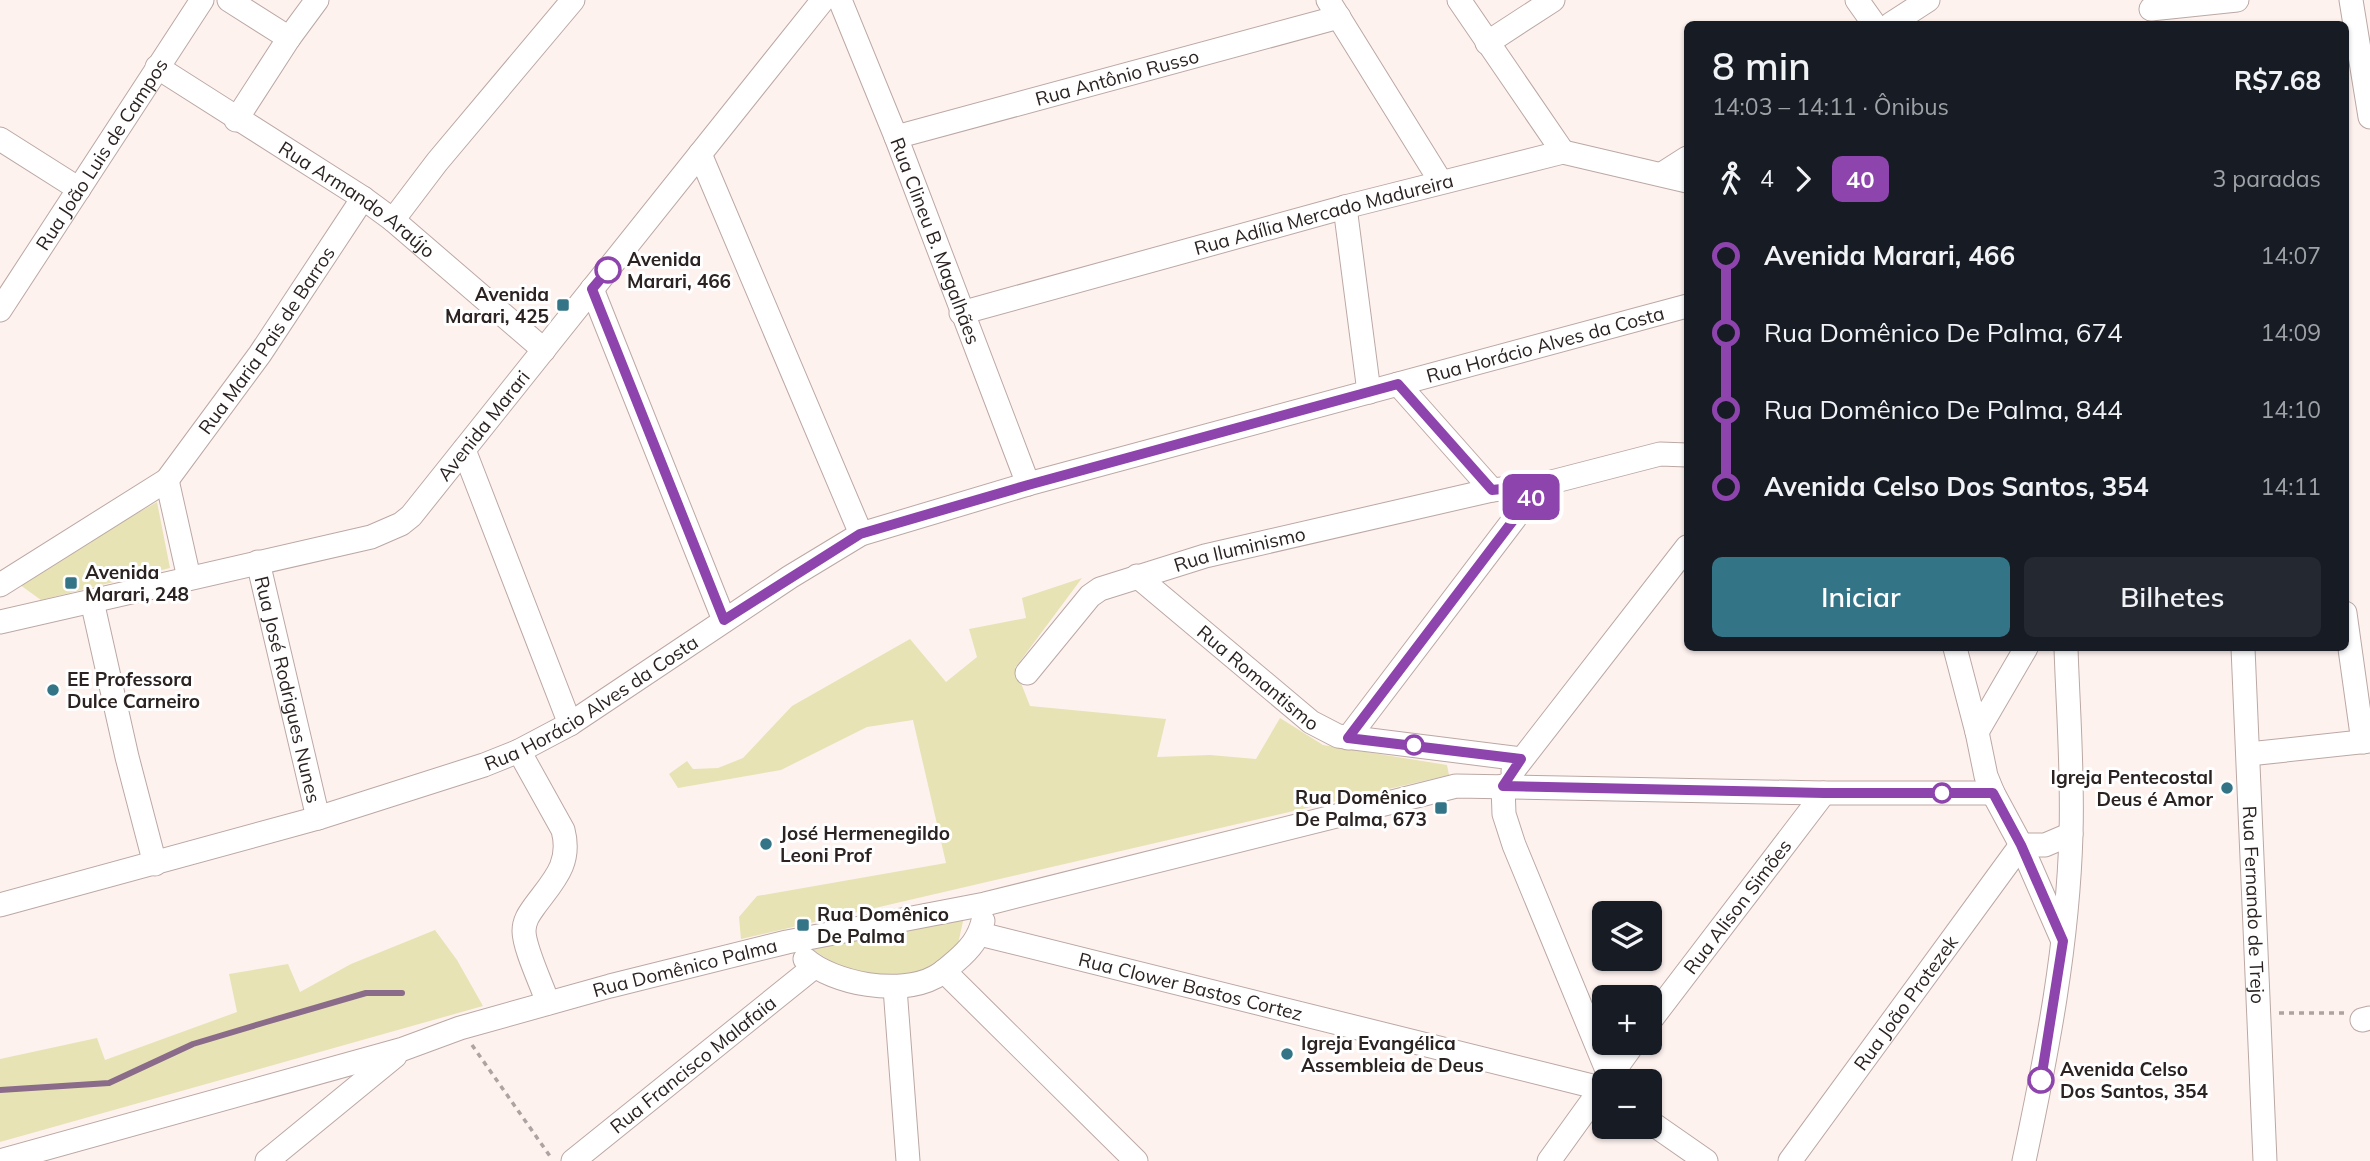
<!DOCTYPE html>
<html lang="pt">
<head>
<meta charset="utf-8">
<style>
  body { margin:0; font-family:Mulish,sans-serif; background:#242831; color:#f1f3f6; height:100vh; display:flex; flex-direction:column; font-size:26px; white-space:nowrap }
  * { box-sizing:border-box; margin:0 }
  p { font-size:23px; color:#9ea1a6 }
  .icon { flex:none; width:38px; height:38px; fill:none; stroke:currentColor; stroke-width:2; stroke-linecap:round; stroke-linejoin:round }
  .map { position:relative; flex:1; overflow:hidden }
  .side { position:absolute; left:1684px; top:21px; width:665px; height:630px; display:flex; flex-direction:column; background:#171b24; border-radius:10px; box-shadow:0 2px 5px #0004 }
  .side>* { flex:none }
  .badge { padding:0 14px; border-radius:10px; font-size:24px; line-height:46px }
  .fabs { position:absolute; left:1592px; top:901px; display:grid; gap:14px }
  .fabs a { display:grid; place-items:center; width:70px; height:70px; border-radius:10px; background:#171b24; box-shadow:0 2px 5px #0004; font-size:35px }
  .map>.badge { position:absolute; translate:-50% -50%; box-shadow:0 0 0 4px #fff }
  .legs { display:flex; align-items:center; gap:10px; height:77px; padding:0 28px; font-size:23px }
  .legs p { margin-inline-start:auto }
  .head { display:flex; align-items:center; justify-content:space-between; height:119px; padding:0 28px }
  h1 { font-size:38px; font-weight:600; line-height:52px }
  .button { display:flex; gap:14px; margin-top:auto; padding:14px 28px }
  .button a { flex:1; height:80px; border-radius:10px; background:#337487; color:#fff; font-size:28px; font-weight:600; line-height:80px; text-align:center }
  .button a+a { background:#242831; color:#f1f3f6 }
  ul { padding:0 28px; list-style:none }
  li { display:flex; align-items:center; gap:24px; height:77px; font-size:26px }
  li i { display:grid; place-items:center; width:10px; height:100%; margin:0 9px; background:currentColor }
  li i::after { content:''; width:18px; height:18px; margin:-9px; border:5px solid; border-radius:50%; background:#171b24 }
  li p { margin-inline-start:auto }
  li:first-child i { background:linear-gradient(#0000 50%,currentColor 0) }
  li:last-child i { background:linear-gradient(currentColor 50%,#0000 0) }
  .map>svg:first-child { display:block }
  .green { fill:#e7e3b4 }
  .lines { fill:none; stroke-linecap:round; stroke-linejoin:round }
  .stream { stroke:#8a6b89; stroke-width:6 }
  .minor-casing { stroke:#bba8a4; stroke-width:25 }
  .path { stroke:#ada3a1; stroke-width:3.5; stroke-dasharray:5 5; stroke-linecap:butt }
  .minor { stroke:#fff; stroke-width:23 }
  .line-1-casing { stroke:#fff; stroke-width:16 }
  .line-1 { stroke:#8e44ad; stroke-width:10 }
  .stop-1-dot { fill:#fff; stroke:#8e44ad; stroke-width:3.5 }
  .poi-dot { fill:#337487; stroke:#fff; stroke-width:2.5 }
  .labels { text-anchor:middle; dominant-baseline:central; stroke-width:6; stroke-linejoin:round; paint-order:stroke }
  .street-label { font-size:19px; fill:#2a2321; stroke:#fff }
  .stop-label { font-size:19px; font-weight:bold; fill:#2a2321; stroke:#fff; text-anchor:start }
  .poi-label { font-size:19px; font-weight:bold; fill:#2a2321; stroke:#fff; text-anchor:start }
</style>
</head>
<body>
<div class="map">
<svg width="2370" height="1161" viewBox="0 0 2370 1161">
  <rect width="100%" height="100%" fill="#fef2ef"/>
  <path class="green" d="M157,502L170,568L41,600L16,582Z
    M1082,578L1015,668L1030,706L1166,719L1157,757L1210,755L1256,759L1280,718L1323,745L1447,765L1449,775L741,939L739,917L757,896L946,863L913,720L867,727L781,770L678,788L669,774L687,761L693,769L718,768L743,758L792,706L910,639L946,682L977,657L969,629L1026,618L1022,598Z
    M964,917L958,944L947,958L916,976L869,977L839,966L810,948Z
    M435,930L457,960L483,1006L0,1142V1059L97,1038L105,1060L237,1012L229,974L288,964L300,992L351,964Z"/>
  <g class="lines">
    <path class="stream" d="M0,1090L109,1083L193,1044L263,1023L366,993H402"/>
    <defs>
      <g id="minor">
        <path d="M229,0L289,38"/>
        <path id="s1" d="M840,0L896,137L1028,484"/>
        <path d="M1328,0L1441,182"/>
        <path d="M1459,0L1563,152"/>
        <path d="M1857,0L1874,24"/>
        <path d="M2351,0L2370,117"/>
        <path d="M2151,9L2237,0"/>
        <path d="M1891,24L1928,0"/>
        <path d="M1487,43L1553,0"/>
        <path id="s2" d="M157,67L363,198L393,220L544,350"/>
        <path d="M236,120L289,38L317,0"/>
        <path id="s3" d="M896,137L1339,17"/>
        <path d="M0,139L79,189"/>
        <path d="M700,154L861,534"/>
        <path d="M1662,174L1687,158"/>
        <path d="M1345,207L1369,392"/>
        <path d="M393,220L437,162L573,0"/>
        <path d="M592,289L724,620"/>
        <path id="s4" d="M0,310L202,0"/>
        <path id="s5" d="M961,313L1345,207L1563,152L1687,181"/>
        <path d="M1398,384L1492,490L1540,485L1660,454L1687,455"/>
        <path d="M464,450L570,724"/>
        <path d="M167,480L189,578"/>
        <path id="s6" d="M258,562L318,818"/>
        <path id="s7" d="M1137,576L1311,722L1338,736L1521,759"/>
        <path id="s8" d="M0,585L167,480L260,354L363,198"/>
        <path d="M92,601L127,757L155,864"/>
        <path d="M2345,613L2363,742"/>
        <path id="s9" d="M0,622L371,537L401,524L411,516L823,0"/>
        <path d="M1955,648L1977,732L1986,776L1993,793L2021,845L2062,939"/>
        <path id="s10" d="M2243,648L2265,1161"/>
        <path id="s11" d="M1027,673L1090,596L1100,589L1205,556L1492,490"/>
        <path d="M1977,732L2026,648"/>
        <path d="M1348,738L1540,485"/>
        <path d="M519,751L563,830C572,864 553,881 534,907C529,914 524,921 524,931C524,948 542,985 548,1003"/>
        <path d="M2249,754L2370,741"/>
        <path d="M1513,771L1687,547"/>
        <path d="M1503,786L1504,814L1514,845L1609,1075"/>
        <path d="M2021,845H2045L2071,834"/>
        <path id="s12" d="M0,905L318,818L484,765L519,751L570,724L790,577L861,534L1028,484L1687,306"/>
        <path id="s13" d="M980,934L1600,1088L1605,1091"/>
        <path d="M805,959C834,984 900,996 935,977C943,973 950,966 956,961C970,949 979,938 983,921"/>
        <path d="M944,971L1136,1161"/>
        <path d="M895,988L908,1161"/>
        <path d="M2362,1020L2370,1018"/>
        <path id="s14" d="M1650,1021L1824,793"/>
        <path d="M1650,1122L1706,1161"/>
        <path id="s15" d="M0,1161L403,1049L460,1028L610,986L787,942L985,904L1456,786L1824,793H1993"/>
        <path d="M267,1161L395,1056"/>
        <path id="s16" d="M573,1161L814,967"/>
        <path d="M1549,1161L1634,1043"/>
        <path id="s17" d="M1790,1161L2021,845"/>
        <path d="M2024,1161C2047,1053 2068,944 2071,834C2073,772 2068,709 2066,648"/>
      </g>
    </defs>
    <use href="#minor" class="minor-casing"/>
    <path class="path" d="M2279,1013H2344
      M472,1045L552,1159"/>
    <use href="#minor" class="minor"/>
  </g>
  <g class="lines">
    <defs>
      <path id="line-1" d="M608,270L592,289L724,620L860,534L1028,485L1398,384L1492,490L1540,485L1348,738L1521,759L1503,786L1824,793H1993L2021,845L2063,941L2041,1080"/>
    </defs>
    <use href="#line-1" class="line-1-casing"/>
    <use href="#line-1" class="line-1"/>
  </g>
  <g class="stop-1-dot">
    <circle cx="608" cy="270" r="12"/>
    <circle cx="1414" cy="745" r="9"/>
    <circle cx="1942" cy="793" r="9"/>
    <circle cx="2041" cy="1080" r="12"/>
  </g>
  <g class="poi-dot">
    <rect x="556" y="298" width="14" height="14" rx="3.5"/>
    <rect x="64" y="576" width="14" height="14" rx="3.5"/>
    <circle cx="53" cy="690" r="7"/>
    <circle cx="2227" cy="788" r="7"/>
    <rect x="1434" y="801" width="14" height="14" rx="3.5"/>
    <circle cx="766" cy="844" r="7"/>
    <rect x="796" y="918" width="14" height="14" rx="3.5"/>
    <circle cx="1287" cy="1054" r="7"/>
  </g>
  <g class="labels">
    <g class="street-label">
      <text stroke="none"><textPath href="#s3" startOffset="229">Rua Antônio Russo</textPath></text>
      <text stroke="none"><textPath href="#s4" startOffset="186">Rua João Luis de Campos</textPath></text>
      <text stroke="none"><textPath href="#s2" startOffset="240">Rua Armando Araújo</textPath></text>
      <text stroke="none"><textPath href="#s5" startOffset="376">Rua Adília Mercado Madureira</textPath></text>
      <text stroke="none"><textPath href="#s1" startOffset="259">Rua Clineu B. Magalhães</textPath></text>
      <text stroke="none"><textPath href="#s8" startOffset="369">Rua Maria Pais de Barros</textPath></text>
      <text stroke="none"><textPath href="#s12" startOffset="1657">Rua Horácio Alves da Costa</textPath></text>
      <text stroke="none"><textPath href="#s9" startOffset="542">Avenida Marari</textPath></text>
      <text stroke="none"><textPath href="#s11" startOffset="257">Rua Iluminismo</textPath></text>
      <text stroke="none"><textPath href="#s7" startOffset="158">Rua Romantismo</textPath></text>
      <text stroke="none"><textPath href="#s6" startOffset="131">Rua José Rodrigues Nunes</textPath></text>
      <text stroke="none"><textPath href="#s12" startOffset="628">Rua Horácio Alves da Costa</textPath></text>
      <text stroke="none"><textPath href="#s10" startOffset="257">Rua Fernando de Trejo</textPath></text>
      <text stroke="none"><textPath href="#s14" startOffset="144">Rua Alison Simões</textPath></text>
      <text stroke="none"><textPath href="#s15" startOffset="712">Rua Domênico Palma</textPath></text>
      <text stroke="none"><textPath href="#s13" startOffset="217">Rua Clower Bastos Cortez</textPath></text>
      <text stroke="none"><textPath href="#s17" startOffset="196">Rua João Protezek</textPath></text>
      <text stroke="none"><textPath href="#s16" startOffset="154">Rua Francisco Malafaia</textPath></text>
    </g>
    <g class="stop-label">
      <text x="627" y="259">Avenida<tspan x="627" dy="22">Marari, 466</tspan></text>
      <text x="2060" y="1069">Avenida Celso<tspan x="2060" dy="22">Dos Santos, 354</tspan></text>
    </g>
    <g class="poi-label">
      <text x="549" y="294" text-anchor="end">Avenida<tspan x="549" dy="22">Marari, 425</tspan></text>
      <text x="85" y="572">Avenida<tspan x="85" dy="22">Marari, 248</tspan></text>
      <text x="67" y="679">EE Professora<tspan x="67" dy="22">Dulce Carneiro</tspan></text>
      <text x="2213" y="777" text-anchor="end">Igreja Pentecostal<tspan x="2213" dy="22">Deus é Amor</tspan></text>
      <text x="1427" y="797" text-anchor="end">Rua Domênico<tspan x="1427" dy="22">De Palma, 673</tspan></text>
      <text x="780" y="833">José Hermenegildo<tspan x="780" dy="22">Leoni Prof</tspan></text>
      <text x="817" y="914">Rua Domênico<tspan x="817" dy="22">De Palma</tspan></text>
      <text x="1301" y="1043">Igreja Evangélica<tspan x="1301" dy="22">Assembleia de Deus</tspan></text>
    </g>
  </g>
</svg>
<div class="fabs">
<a><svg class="icon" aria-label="layers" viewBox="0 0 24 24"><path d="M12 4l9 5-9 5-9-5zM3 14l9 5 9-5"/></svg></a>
<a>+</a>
<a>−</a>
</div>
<b class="badge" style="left:1531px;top:497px;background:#8e44ad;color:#fff">40</b>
<section class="side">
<div class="head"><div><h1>8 min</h1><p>14:03 – 14:11 · Ônibus</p></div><b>R$7.68</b></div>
<div class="legs"><svg class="icon" aria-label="walk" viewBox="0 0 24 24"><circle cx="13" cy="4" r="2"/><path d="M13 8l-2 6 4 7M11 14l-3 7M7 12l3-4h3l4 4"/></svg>4<svg class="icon" aria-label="forward" viewBox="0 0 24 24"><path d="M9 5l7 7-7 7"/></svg><b class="badge" style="background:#8e44ad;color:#fff">40</b><p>3 paradas</p></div>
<ul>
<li><i style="color:#8e44ad"></i><b>Avenida Marari, 466</b><p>14:07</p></li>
<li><i style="color:#8e44ad"></i><span>Rua Domênico De Palma, 674</span><p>14:09</p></li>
<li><i style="color:#8e44ad"></i><span>Rua Domênico De Palma, 844</span><p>14:10</p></li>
<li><i style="color:#8e44ad"></i><b>Avenida Celso Dos Santos, 354</b><p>14:11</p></li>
</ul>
<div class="button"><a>Iniciar</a><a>Bilhetes</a></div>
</section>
</div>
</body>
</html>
